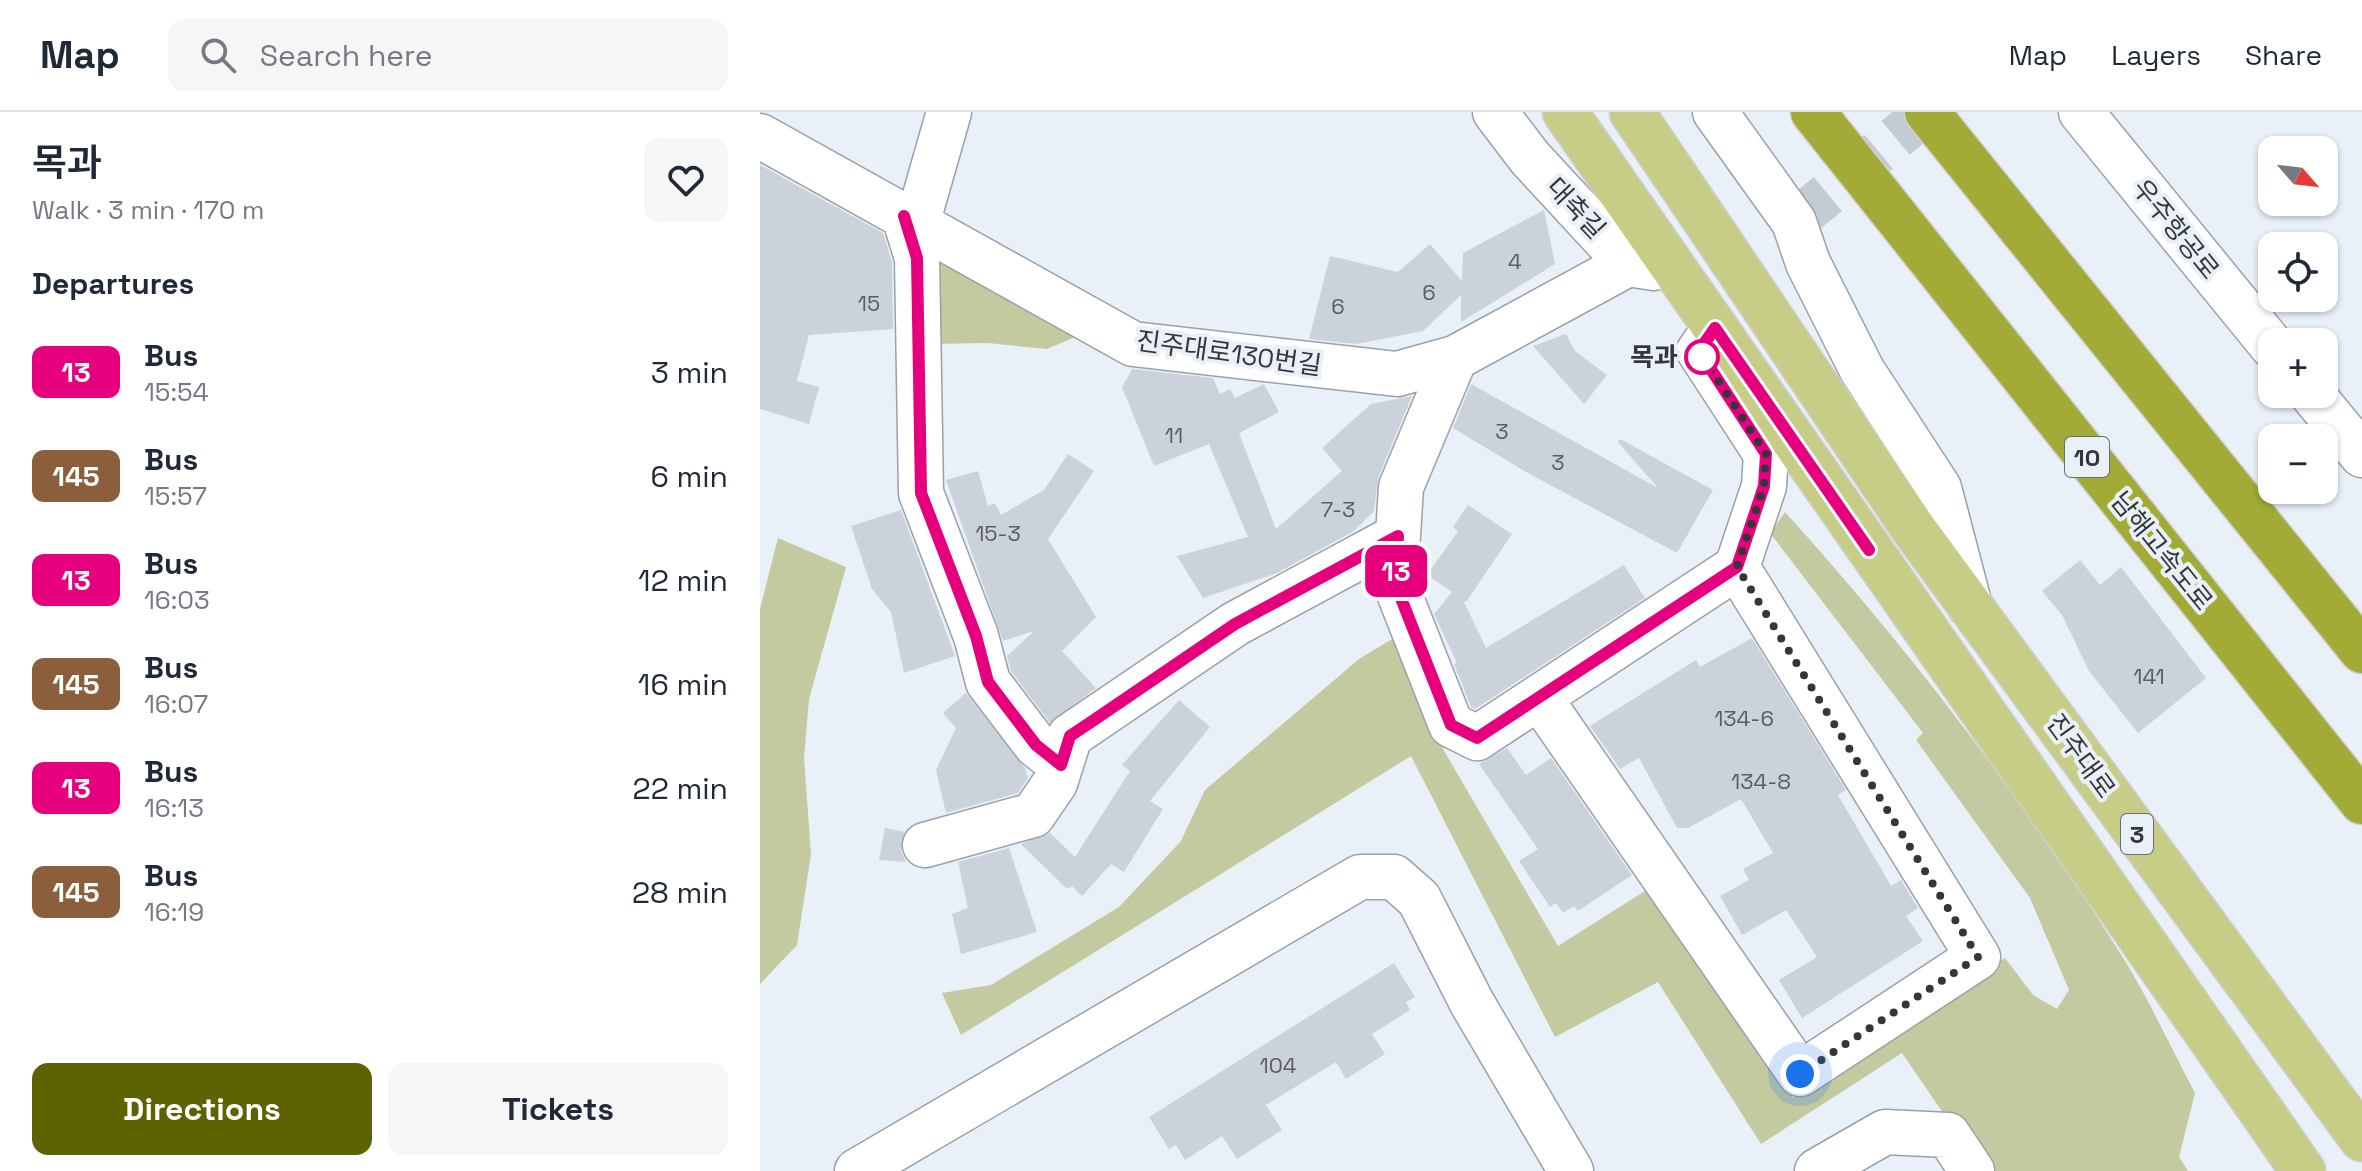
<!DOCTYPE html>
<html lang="en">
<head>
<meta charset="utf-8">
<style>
  body { margin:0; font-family:"Space Grotesk","Noto Sans KR",sans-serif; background:#f6f6f7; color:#1f2937; height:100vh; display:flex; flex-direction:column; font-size:30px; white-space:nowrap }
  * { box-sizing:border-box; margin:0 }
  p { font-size:26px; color:#747a83 }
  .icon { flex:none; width:44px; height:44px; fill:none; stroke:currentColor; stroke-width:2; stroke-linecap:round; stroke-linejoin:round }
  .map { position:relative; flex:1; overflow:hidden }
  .side { display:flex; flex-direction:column; background:#fff; width:760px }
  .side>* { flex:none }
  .badge { padding:0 16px; border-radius:12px; font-size:28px; line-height:52px }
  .needle { width:52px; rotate:118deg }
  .tools { position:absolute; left:1498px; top:24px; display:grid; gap:16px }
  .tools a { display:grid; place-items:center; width:80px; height:80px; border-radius:16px; background:#fff; box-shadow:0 2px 6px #0004; font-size:40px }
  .you { position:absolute; width:40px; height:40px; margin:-20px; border:6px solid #fff; border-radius:50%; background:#1a73e8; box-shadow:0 0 0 12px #1a73e833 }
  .map>.badge { position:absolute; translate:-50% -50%; box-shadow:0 0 0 4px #fff }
  h2 { padding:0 32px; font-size:30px; line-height:72px }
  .round { display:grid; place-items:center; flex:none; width:84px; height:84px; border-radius:16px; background:#f6f6f7 }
  .head { display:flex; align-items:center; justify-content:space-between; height:136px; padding:0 32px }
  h1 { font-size:38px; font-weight:600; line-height:60px }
  .cta { display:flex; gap:16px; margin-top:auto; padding:16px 32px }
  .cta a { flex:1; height:92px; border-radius:16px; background:#5d6300; color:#fff; font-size:32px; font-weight:600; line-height:92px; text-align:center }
  .cta a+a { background:#f6f6f7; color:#1f2937 }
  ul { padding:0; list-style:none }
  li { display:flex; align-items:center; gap:24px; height:104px; padding:0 32px }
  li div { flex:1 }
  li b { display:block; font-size:30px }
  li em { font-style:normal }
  li .badge { min-width:88px; font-weight:700; text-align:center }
  header { display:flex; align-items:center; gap:48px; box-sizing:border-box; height:112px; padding:0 40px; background:#fff; border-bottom:2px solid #e0e1e3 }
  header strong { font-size:38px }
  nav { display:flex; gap:44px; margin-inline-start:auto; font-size:28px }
  .search { width:560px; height:72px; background:#f6f6f7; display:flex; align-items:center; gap:20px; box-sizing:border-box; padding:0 28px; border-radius:16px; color:#747a83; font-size:30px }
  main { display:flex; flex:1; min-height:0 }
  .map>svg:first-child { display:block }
  .green { fill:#c4ca9f }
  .building { fill:#cbd2d9 }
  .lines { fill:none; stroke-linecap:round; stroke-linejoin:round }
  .minor-tunnel { stroke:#c5cbd2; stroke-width:44; stroke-dasharray:44 22; stroke-linecap:butt }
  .minor-casing { stroke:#9aa1a8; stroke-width:47 }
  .major-casing { stroke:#cecfd0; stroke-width:47 }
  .highway-casing { stroke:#cecfd0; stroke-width:47 }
  .minor { stroke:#fff; stroke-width:44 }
  .major { stroke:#c7cd86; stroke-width:44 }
  .highway { stroke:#a1ab36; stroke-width:44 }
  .line-casing { stroke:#fff; stroke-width:18 }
  .line { stroke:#e6007e; stroke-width:12 }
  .walk { stroke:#34373a; stroke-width:8; stroke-dasharray:0 14.4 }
  .stop-dot { fill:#fff; stroke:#e6007e; stroke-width:4 }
  .labels { text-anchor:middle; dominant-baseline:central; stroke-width:8; stroke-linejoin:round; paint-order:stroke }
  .number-label { font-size:22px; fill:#5a5e62 }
  .shield { fill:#e9f0f8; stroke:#6a6e73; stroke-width:2 }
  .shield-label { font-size:24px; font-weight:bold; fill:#34373a }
  .street-label { font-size:26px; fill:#34373a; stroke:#e9f0f8 }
  .stop-label { font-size:26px; font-weight:bold; fill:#34373a; stroke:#e9f0f8; text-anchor:end }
</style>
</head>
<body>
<header>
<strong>Map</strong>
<div class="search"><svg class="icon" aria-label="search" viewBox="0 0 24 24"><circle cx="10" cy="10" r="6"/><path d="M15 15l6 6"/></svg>Search here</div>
<nav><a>Map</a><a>Layers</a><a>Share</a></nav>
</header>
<main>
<section class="side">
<div class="head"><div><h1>목과</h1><p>Walk · 3 min · 170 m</p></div><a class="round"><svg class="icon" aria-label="heart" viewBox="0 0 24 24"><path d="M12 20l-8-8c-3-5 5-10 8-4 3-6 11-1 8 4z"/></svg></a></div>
<h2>Departures</h2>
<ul>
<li><span class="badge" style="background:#e6007e;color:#fff">13</span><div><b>Bus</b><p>15:54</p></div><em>3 min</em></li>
<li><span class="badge" style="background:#8b5e3c;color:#fff">145</span><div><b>Bus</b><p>15:57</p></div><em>6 min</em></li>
<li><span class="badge" style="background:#e6007e;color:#fff">13</span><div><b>Bus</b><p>16:03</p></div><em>12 min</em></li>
<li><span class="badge" style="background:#8b5e3c;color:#fff">145</span><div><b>Bus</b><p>16:07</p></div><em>16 min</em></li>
<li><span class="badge" style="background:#e6007e;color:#fff">13</span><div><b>Bus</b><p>16:13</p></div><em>22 min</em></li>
<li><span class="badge" style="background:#8b5e3c;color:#fff">145</span><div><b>Bus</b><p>16:19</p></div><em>28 min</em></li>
</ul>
<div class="cta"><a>Directions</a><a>Tickets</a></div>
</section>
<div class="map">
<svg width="1602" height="1059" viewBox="0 0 1602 1059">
  <rect width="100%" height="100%" fill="#e9f0f8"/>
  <path class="green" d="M168,134L322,222L287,237L227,231L172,232Z
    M1025,400C1149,537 1262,685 1360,841C1388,885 1410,934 1435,981L1419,1045L1428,1059H1223L1142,941L1001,1032L898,870L795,925L651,644L201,923L182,881L231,873L359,795L421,729L445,678L599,547L637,524L683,637L798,834L885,779L1033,986L1245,846L1273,883L1297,897L1309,878L1270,786L1156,628L1163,621L1010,421Z
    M18,426L86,455L49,587L44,646L51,742L37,833L0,872V497Z"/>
  <path class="building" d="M0,53L123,121L132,150L133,217L49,223L37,269L59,275L49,312L0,297Z
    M784,98L795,152L701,210V183L663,219L596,232L549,227L570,144L638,160L670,132L702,169L703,141Z
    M806,222L815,239L847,263L824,292L773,234Z
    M372,257L453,266L460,282L470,277L475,286L504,272L519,300L479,321L516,417L582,359L562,336L611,292L652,284L618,366L614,399L594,419L517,461L443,486L417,444L488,425L449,332L394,354L362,275Z
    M711,272L898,376L858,330L860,327L953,378L917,441L766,360L693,316Z
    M308,342L334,359L288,427L336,505L302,539L336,576L290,611L251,559L247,544L274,519L243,529L186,368L218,359L228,394L235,391L241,403L284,378Z
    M708,393L752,422L706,490L703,488L726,536L864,453L885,486L715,597L711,595L694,552L697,551L674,502L692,480L667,463L698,419L693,415Z
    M141,398L195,544L144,561L131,500L112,477L91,414Z
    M1320,448L1340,473L1361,455L1446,566L1378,621L1329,559L1302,503L1282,479Z
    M992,526L1086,678L1078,683L1131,774L1141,768L1158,796L1146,804L1163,829L1042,906L1019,868L1057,845L1026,798L982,823L960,784L989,768L983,757L1013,741L981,687L928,716H917L879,646L860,657L830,614L936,548L940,555Z
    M206,581L265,656L268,666L258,681L186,701L176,658L196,616L183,601Z
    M419,588L450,615L390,689L403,697L364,760L351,752L322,784L312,774L307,777L261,732L289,720L315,745L370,659L362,653Z
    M747,636L766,663L791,646L872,763L818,799L814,794L803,801L796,791L790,795L759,749L778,737L719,652Z
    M125,716L145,720L141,739L146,750L119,748Z
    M249,736L277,820L201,842L192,802L208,796L198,750Z
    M634,851L655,885L646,890L650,898L612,922L625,942L586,967L576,950L506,993L522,1018L477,1047L462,1024L425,1048L416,1033L409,1037L389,1005Z"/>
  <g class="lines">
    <path class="minor-tunnel" d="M1034,110L1167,0"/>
    <defs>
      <path id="minor" d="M735,0L770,46L868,152L894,156
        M955,0L1034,110L1048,151L1102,258L1179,376L1210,494
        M1321,0L1512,234
        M0,24L373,232L637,262L695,246L868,152
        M144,104L157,146L161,381L216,524L228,570L276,633L301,653
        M157,112L189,0
        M695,246L641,375L635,471L691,613L717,626L977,455L1004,374L1006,342L939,239L955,216
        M1552,282L1602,343
        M779,585L1040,962L1218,845L977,455
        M165,733L273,703L295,671L310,624L475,512L638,424
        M97,1059L600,765H634L659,787L712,891L811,1059
        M1057,1059L1125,1020L1188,1023L1212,1059"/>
      <path id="major" d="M805,0L1543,1059
        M872,0L1153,416L1602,1027"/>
      <path id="highway" d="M1053,0L1602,690
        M1167,0L1602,539"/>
    </defs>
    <use href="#minor" class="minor-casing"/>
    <use href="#major" class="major-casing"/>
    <use href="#highway" class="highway-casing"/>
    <use href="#minor" class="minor"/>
    <use href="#major" class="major"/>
    <use href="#highway" class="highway"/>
  </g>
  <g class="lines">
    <defs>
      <path id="line" d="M144,104L157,146L161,381L216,524L228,570L276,633L301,653L310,624L334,608L475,512L638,424L635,471L691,613L717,626L977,455L1004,374L1006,342L939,239L955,216L1109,438"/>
    </defs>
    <use href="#line" class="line-casing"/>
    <use href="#line" class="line"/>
    <path class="walk" d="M942,245L939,239L1006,342L1004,374L977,455L1218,845L1040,962"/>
  </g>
  <circle class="stop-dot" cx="942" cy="245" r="16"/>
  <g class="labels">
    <g class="number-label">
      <text x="755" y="149">4</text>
      <text x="669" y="180">6</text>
      <text x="109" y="191">15</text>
      <text x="578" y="194">6</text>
      <text x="742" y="319">3</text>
      <text x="414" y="323">11</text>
      <text x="798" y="350">3</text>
      <text x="578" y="397">7-3</text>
      <text x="238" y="421">15-3</text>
      <text x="1389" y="564">141</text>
      <text x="984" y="606">134-6</text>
      <text x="1001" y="669">134-8</text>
      <text x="518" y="953">104</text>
    </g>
    <g class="shield">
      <rect x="1305" y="325" width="44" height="40" rx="6"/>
      <rect x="1361" y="702" width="32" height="40" rx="6"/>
    </g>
    <g class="shield-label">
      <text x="1327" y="345">10</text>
      <text x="1377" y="722">3</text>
    </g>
    <g class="street-label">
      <text transform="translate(816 96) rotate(47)">대축길</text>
      <text transform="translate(1416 117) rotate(51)">우주항공로</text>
      <text transform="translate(469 241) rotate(8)">진주대로130번길</text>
      <text transform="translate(1402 439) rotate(51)">남해고속도로</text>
      <text transform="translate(1321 644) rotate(54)">진주대로</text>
    </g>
    <g class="stop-label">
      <text x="918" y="245">목과</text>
    </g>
  </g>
</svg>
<div class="tools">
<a><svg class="needle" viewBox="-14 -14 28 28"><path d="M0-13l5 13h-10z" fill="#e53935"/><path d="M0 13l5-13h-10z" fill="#747a83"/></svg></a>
<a><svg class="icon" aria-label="locate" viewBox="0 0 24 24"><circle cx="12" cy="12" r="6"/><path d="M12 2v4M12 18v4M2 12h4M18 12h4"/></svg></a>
<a>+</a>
<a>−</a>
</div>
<div class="you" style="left:1040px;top:962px"></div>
<b class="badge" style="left:636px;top:459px;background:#e6007e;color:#fff">13</b>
</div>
</main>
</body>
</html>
